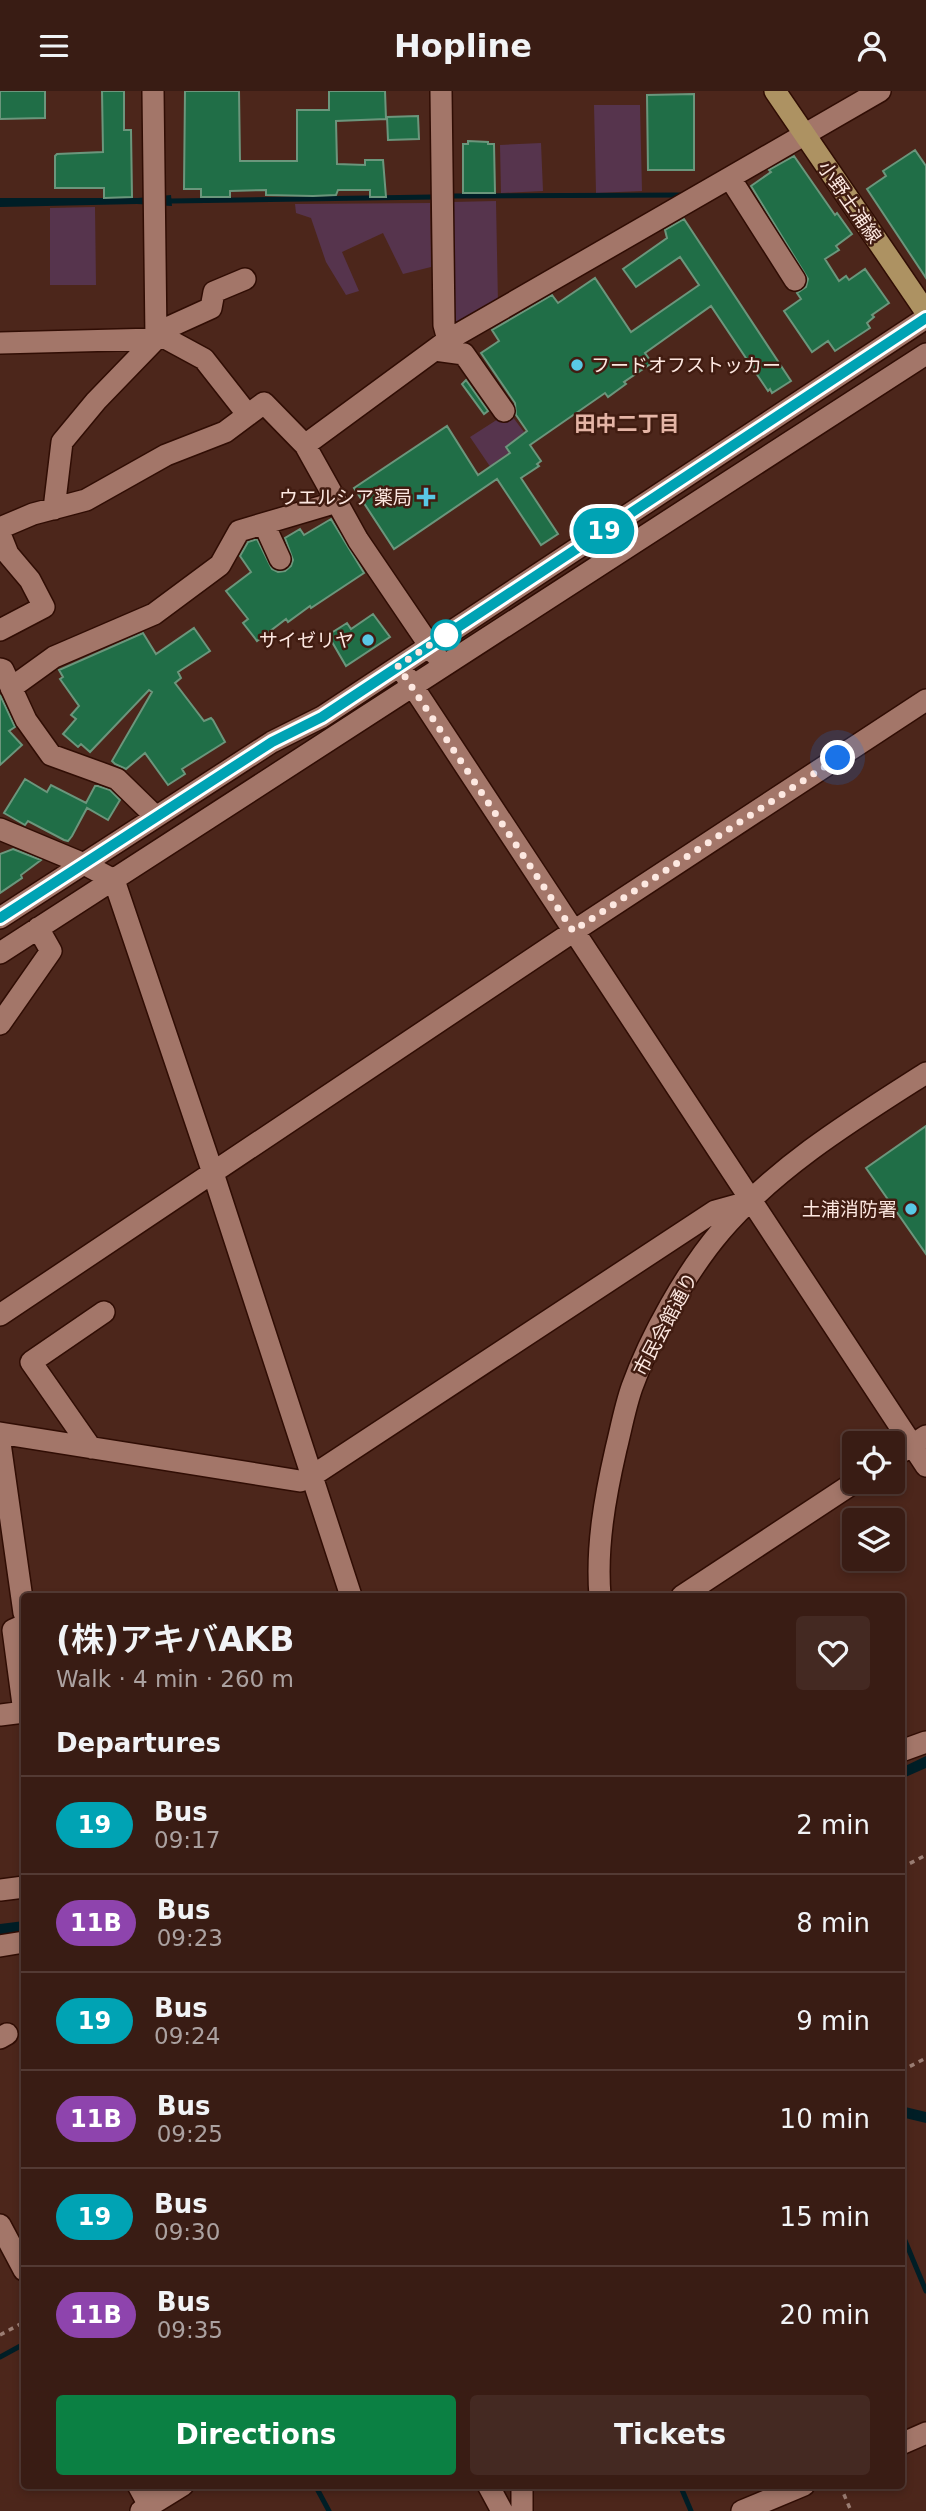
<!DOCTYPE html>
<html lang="en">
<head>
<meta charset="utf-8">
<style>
  body { margin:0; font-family:"DejaVu Sans","Noto Sans JP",sans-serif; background:#442922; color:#f1f3f6; height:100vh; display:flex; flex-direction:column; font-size:26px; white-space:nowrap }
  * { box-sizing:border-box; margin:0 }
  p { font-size:23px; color:#aba1a0 }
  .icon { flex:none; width:38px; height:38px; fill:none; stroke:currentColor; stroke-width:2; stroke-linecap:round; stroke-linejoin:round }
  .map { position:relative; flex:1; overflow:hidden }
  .drawer { position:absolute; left:21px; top:1502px; width:884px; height:896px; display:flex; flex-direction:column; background:#391c14; border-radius:7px; box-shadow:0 4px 10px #0003,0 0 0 2px #533a34 }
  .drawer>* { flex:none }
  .badge { padding:0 14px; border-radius:23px; font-size:24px; line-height:46px }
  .controls { position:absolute; left:842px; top:1340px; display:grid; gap:14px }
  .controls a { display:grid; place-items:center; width:63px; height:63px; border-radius:7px; background:#391c14; box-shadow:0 4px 10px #0003,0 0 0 2px #533a34; font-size:35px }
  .you { position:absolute; width:35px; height:35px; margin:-18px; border:5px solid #fff; border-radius:50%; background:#1a73e8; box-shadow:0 0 0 10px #1a73e833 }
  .map>.badge { position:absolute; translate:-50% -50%; box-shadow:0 0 0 4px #fff }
  h2 { padding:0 35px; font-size:26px; line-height:63px }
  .round { display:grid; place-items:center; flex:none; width:74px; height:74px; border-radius:7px; background:#442922 }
  .overview { display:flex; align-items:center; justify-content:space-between; height:119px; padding:0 35px }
  h1 { font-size:33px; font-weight:600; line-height:52px }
  .button { display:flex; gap:14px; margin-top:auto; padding:14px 35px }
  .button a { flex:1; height:80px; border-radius:7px; background:#0b8043; color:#fff; font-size:28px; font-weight:600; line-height:80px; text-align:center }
  .button a+a { background:#442922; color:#f1f3f6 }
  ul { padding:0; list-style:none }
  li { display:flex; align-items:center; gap:21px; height:98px; padding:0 35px; border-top:2px solid #533a34 }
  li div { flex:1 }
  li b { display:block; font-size:26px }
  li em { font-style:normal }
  li .badge { min-width:77px; font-weight:700; text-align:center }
  header { display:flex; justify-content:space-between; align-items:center; height:91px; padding:0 35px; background:#391c14; font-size:32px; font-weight:600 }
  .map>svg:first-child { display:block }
  .green { fill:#56344d }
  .water { fill:#001e26 }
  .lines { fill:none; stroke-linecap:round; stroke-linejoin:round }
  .stream { stroke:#001e26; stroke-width:5 }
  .building { fill:#206e47; stroke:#6b967c; stroke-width:2 }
  .minor-casing { stroke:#300d04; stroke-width:24 }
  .major-casing { stroke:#300d04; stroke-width:24 }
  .path { stroke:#9b7d73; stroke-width:3.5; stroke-dasharray:5 5; stroke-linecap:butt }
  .minor { stroke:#a37669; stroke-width:21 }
  .major { stroke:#ad9262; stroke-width:21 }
  .line-casing { stroke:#fff; stroke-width:16 }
  .line { stroke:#00a3b4; stroke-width:10 }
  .walk { stroke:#fde8e1; stroke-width:7; stroke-dasharray:0 12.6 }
  .poi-dot { fill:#59c8e5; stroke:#411c11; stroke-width:2.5 }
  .stop-dot { fill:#fff; stroke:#00a3b4; stroke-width:3.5 }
  .labels { text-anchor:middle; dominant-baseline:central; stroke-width:5; stroke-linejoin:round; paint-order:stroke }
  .street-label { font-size:19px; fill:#fde8e1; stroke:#411c11 }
  .poi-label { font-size:19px; fill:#fde8e1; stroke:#411c11; text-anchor:end }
  .neighbourhood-label { font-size:21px; font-weight:bold; fill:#e5b5a6; stroke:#411c11 }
</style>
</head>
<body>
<header><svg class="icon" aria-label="menu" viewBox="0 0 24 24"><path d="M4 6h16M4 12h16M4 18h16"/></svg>Hopline<svg class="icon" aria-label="person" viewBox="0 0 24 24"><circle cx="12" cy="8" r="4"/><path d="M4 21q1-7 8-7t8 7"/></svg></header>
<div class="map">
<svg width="926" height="2420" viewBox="0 0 926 2420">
  <rect width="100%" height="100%" fill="#4c261b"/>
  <path class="green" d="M594,14H640L642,100L596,102Z
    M541,52L543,100L501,102L500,54Z
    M496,110L498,213L454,234L452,111Z
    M430,112L431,176L403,183L383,142L342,161L359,200L346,204L326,171L311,127L296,122L295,113Z
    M95,116L96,194H50V117Z
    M509,321L524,341L518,346L521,353L494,372L510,396L506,399L470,346Z"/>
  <path class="water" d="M171,104L172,115L137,113L0,116V107H138Z
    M926,1665V1677L901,1688V1677Z
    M24,1830V1844L0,1848V1833Z
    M901,2015L926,2021V2032L901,2026Z"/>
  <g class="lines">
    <path class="stream" d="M451,105L684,104
      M171,110L432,106
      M901,2140L926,2200
      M0,2266L24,2253
      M315,2394L329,2420
      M680,2394L691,2420"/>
  </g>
  <path class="building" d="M0,0H45V27L0,28Z
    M102,0H124V39H131L132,106L104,107V97H55V65L57,63L103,61Z
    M185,0H239L240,70H297V19H329V0H385L386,28L336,30L337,73L365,74V69H383L386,106H370V99H338L336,104L313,105L266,104V99L230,100V106H201V98H184Z
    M694,3V79H648L647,4Z
    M418,25L419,48L388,49L387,26Z
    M468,50L488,51V53H494L495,102H463V53H468Z
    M915,59L926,75V187L867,98L886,85L883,80Z
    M794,65L835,124L837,122L852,143L836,155L839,159L825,168L839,190L846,185L849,189L865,178L889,212L872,224L874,226L867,232L870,237L835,260L828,250L812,261L784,220L801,208L797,202L806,196L808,188L751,95L771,81L769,79Z
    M684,128L791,290L772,302L770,298L768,300L711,215L645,262L652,272L624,291L626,293L608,306L605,302L530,354L541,370L537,373L539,375L521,387L558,443L541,454L497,388L394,458L354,397L447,335L478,384L510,362L506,356L527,340L516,324L515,312L481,262L499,250L492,239L552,204L558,212L595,187L631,241L699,194L680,166L636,196L623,178L667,147L665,139Z
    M466,289L488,320L484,323L462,293Z
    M331,428L364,482L311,517L310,515L288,531L286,528L257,550L243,532L248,528L226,500L251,481L240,465L248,451L257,448L272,478L278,481L285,480L291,475L293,469L285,447L300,438L304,444Z
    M373,523L390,546L346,575L328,544L347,532L351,538Z
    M194,537L210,560L178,581L181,587L175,592L204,630L211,627L213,629L225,651L182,678L185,683L168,694L145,662L126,678L115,673L112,670L152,601L149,599L90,661L81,653L78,656L63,643L76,628L71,624L79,615L60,588L63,586L59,579L143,542L156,563Z
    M0,604L15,636L9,640L22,654L0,674Z
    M25,688L47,701L51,694L86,712L95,695H98L110,699L120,709L108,729L87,717L72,745L68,750L64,749L28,730L25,734L4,722Z
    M13,758L41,769L21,784L22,787L0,802V763Z
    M926,1035V1163L866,1077Z"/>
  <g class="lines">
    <defs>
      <path id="minor" d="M441,0L444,234L448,249
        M730,87L795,189
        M156,242L204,268L248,324
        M156,242L211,217L214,201L245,188
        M0,252L156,248L153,0
        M435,259L464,263L504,320
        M54,418L62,351L96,310L156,248
        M264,433L280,468
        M0,437L33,423L86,409L166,364L225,341L264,312L305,354
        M0,443L8,463L30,489L44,516L0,539
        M436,564L358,449L305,354L448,249L880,0
        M0,578L3,579L26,629L51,664L117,688L156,726
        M406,585L926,1375
        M11,597L54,566L154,523L220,474L239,440L337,411
        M0,738L84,773L114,789L213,1082L351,1505
        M0,827L272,651L322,626L926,227
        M0,862L926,263
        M0,933L51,860L38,837
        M0,1224L574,840L926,609
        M0,1342L300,1390L312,1385L715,1120L751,1110
        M0,1352L24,1522
        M91,1357L31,1271L104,1221
        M892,1367L926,1345
        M600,1505C596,1456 605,1406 616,1358C621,1338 625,1316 632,1296C650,1246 686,1181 721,1140C777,1075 854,1028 926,982
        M682,1505L855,1391
        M24,1621L13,1539L24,1534
        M0,1624L24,1621
        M901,1660L926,1651
        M0,1799L24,1796
        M0,1855L24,1851
        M0,1947L7,1943
        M0,2134L24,2179
        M901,2353L926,2342
        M138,2394L152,2420
        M488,2394L502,2420
        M522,2394V2420
        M141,2420L183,2394
        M742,2420L804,2394"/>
      <path id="major" d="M775,0L926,221"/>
    </defs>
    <use href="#minor" class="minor-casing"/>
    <use href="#major" class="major-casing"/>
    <path class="path" d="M901,1777L926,1764
      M901,1980L926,1967
      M0,2244L24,2231
      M840,2394L851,2420"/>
    <use href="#minor" class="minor"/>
    <use href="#major" class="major"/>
  </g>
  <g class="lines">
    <defs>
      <path id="line" d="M0,827L272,651L322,626L926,227"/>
    </defs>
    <use href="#line" class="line-casing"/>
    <use href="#line" class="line"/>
    <path class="walk" d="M446,544L448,542L398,575L573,840L838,667"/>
  </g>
  <g class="poi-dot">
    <circle cx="577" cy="274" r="7"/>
    <path d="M422.5 395.5h7v7h7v7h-7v7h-7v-7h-7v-7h7z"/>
    <circle cx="368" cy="549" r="7"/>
    <circle cx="911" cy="1118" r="7"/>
  </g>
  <circle class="stop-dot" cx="446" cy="544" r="14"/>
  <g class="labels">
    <g class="street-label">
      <text transform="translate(850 111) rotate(55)">小野土浦線</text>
      <text transform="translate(665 1233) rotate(-62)">市民会館通り</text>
    </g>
    <g class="poi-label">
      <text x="591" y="274" text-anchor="start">フードオフストッカー</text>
      <text x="412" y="406">ウエルシア薬局</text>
      <text x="354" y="549">サイゼリヤ</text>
      <text x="897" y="1118">土浦消防署</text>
    </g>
    <g class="neighbourhood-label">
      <text x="627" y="333">田中二丁目</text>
    </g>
  </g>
</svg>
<div class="controls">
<a><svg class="icon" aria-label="locate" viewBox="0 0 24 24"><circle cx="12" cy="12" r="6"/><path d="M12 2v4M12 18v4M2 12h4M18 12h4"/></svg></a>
<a><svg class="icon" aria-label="layers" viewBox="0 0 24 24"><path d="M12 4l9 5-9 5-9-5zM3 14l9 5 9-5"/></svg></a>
</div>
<div class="you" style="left:838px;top:667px"></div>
<b class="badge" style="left:604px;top:440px;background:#00a3b4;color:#fff">19</b>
<section class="drawer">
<div class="overview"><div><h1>(株)アキバAKB</h1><p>Walk · 4 min · 260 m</p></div><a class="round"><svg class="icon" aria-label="heart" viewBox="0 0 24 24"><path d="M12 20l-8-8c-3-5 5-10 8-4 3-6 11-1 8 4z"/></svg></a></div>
<h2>Departures</h2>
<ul>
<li><span class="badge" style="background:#00a3b4;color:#fff">19</span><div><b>Bus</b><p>09:17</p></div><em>2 min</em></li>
<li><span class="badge" style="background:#8e44ad;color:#fff">11B</span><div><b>Bus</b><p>09:23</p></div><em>8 min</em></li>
<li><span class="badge" style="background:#00a3b4;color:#fff">19</span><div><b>Bus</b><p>09:24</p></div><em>9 min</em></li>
<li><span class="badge" style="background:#8e44ad;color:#fff">11B</span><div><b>Bus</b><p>09:25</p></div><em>10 min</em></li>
<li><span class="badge" style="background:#00a3b4;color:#fff">19</span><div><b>Bus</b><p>09:30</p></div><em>15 min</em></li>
<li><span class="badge" style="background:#8e44ad;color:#fff">11B</span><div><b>Bus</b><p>09:35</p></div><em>20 min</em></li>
</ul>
<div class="button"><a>Directions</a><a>Tickets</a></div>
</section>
</div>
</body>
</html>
